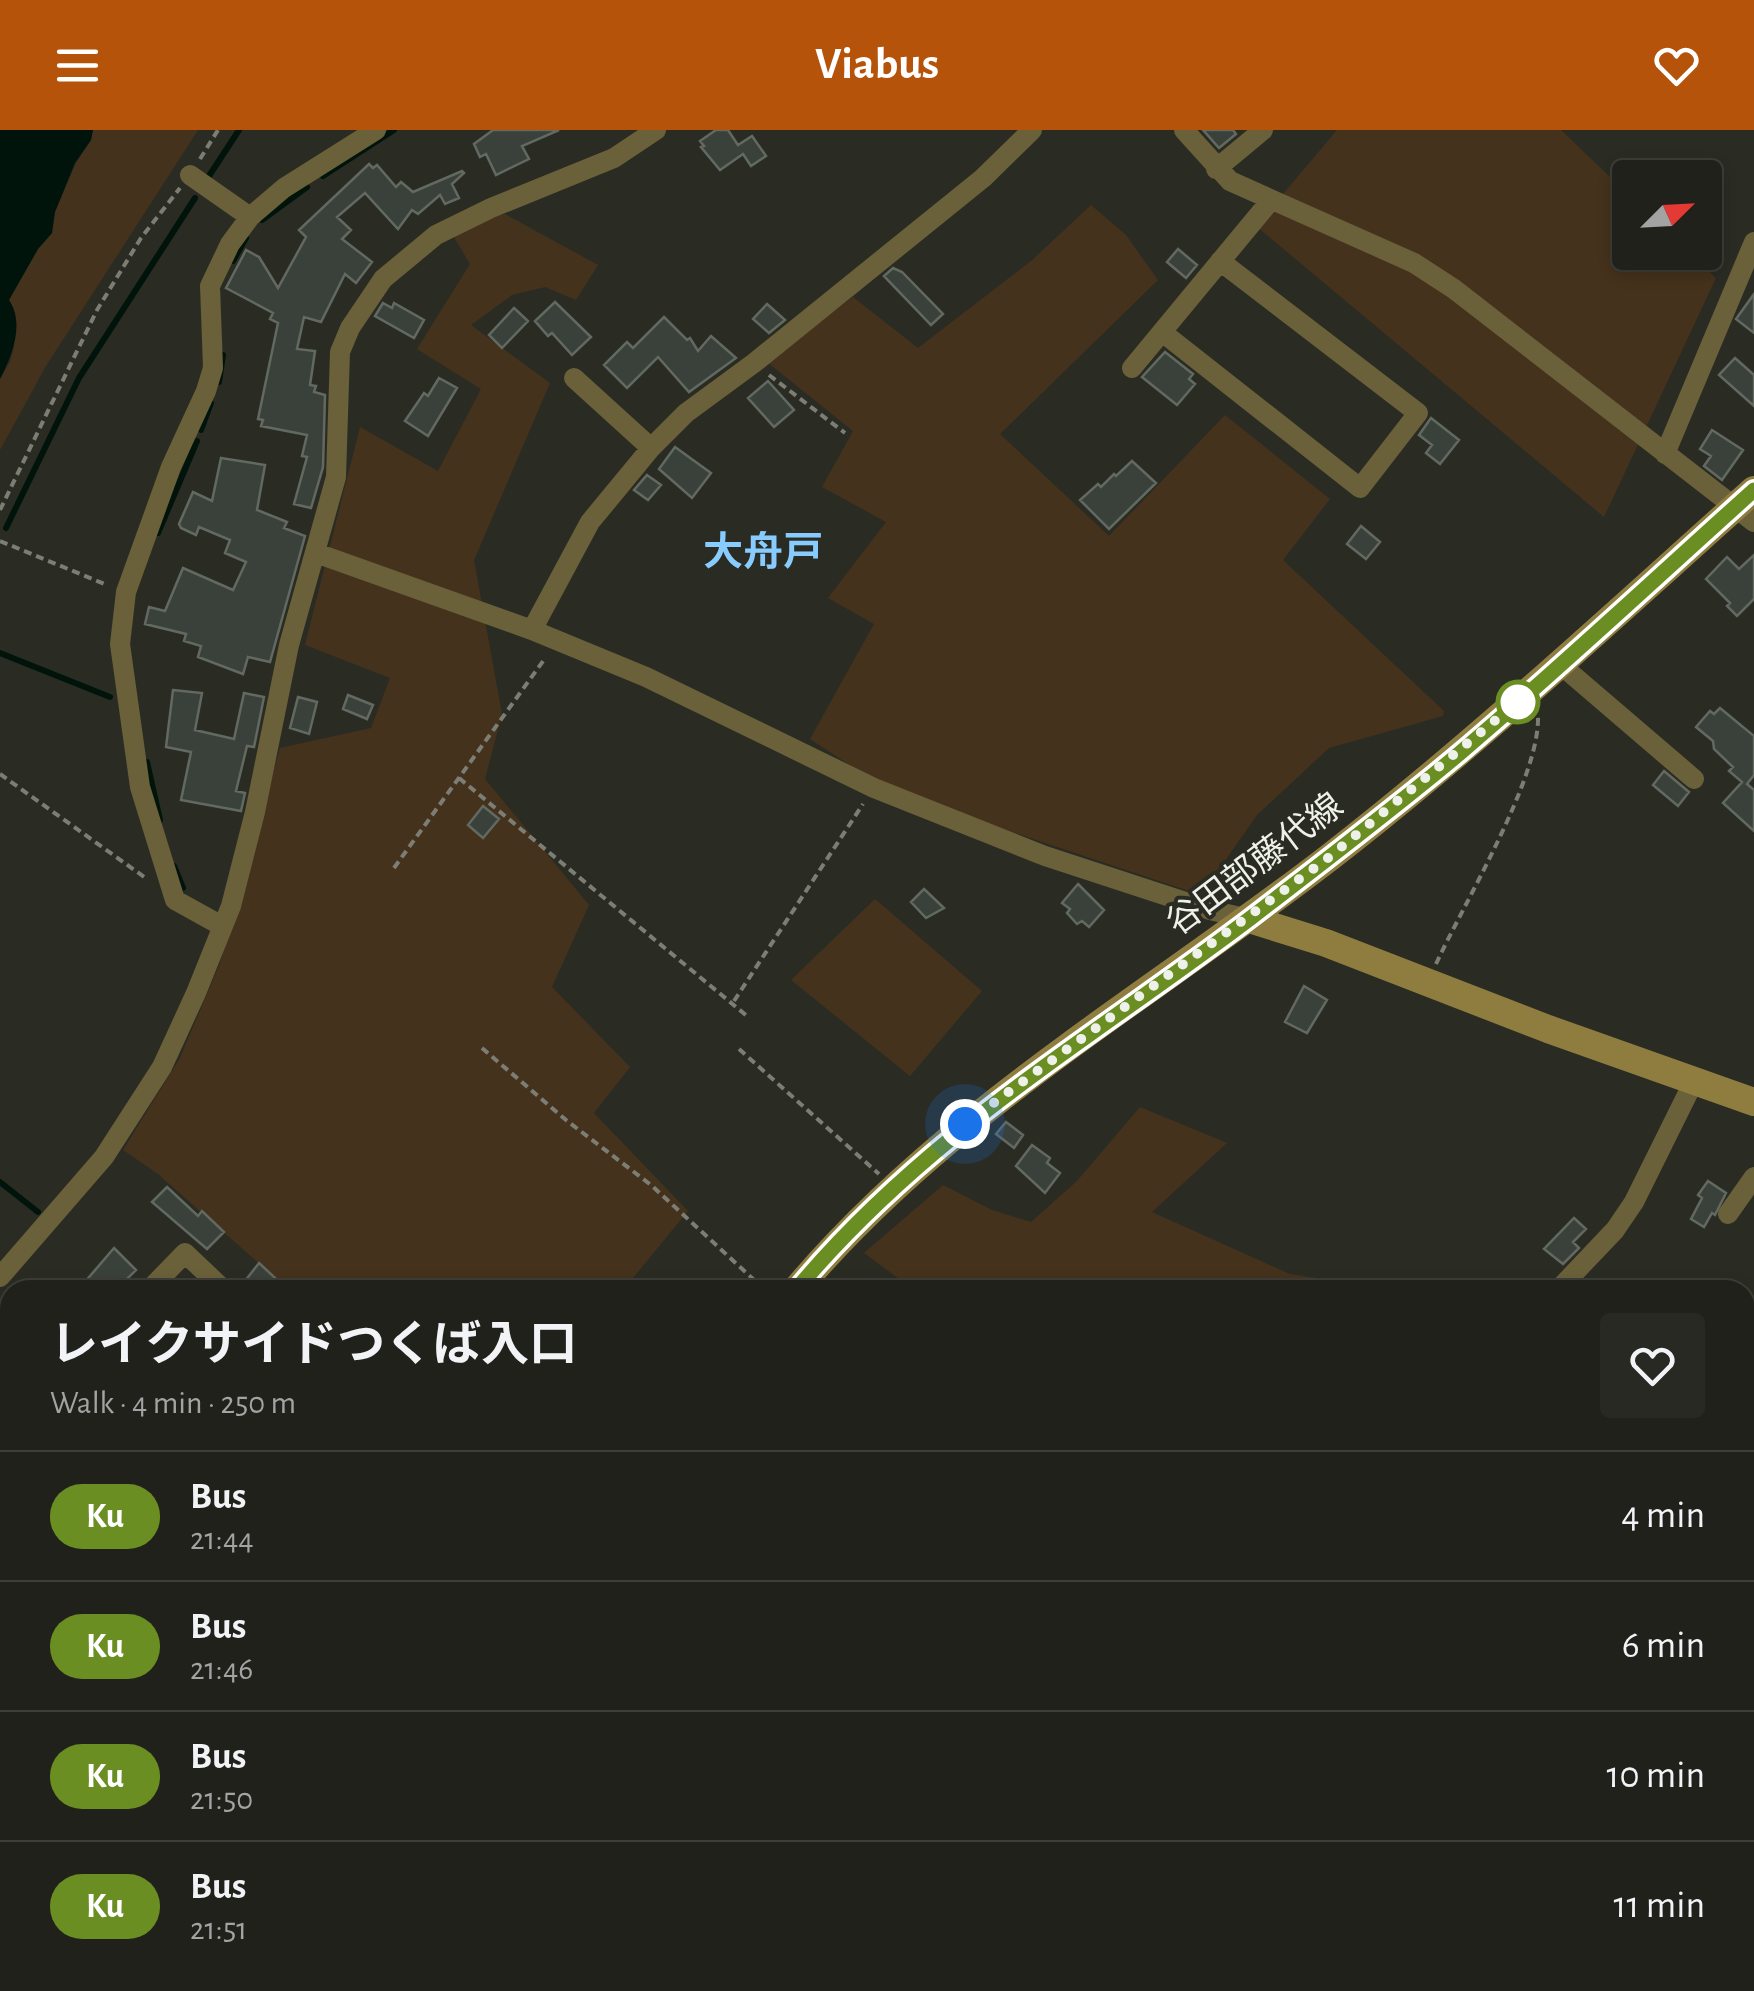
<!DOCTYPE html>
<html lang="en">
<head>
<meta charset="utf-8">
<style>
  body { margin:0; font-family:"Alegreya Sans","Noto Sans JP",sans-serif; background:#282923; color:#f1f3f6; height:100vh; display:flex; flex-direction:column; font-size:38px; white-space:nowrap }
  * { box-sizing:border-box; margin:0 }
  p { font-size:32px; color:#a2a3a2 }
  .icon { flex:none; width:55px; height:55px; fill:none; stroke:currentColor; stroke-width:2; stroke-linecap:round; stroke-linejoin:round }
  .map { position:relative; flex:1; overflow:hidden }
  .sheet { position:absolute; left:0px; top:1150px; width:1755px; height:712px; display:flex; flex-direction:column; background:#20211a; border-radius:30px 30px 0 0; box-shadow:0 5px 15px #0003,0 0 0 2px #3d3e39 }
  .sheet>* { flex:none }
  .badge { padding:0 20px; border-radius:32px; font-size:35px; line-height:65px }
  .needle { width:65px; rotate:66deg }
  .tools { position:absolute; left:1612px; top:30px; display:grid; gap:20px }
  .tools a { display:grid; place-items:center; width:110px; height:110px; border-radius:10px; background:#20211a; box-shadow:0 5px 15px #0003,0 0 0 2px #3d3e39; font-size:50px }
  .you { position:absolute; width:50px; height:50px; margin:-25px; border:8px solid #fff; border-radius:50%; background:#1a73e8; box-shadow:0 0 0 15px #1a73e833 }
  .map>.badge { position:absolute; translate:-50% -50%; box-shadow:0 0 0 5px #fff }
  .round { display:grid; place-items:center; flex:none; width:105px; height:105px; border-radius:10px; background:#282923 }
  .summary { display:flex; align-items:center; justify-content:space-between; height:170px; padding:0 50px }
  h1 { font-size:48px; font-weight:700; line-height:75px }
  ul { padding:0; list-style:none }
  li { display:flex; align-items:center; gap:30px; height:130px; padding:0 50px; border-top:2px solid #3d3e39 }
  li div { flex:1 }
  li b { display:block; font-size:38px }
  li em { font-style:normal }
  li .badge { min-width:110px; font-weight:700; text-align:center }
  header { display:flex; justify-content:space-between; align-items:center; height:130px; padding:0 50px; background:#b45309; color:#fff; font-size:45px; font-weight:700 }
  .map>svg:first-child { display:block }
  .green { fill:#45321c }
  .water { fill:#00140c }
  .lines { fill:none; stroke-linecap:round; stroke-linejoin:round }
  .stream { stroke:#00140c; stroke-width:6 }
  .building { fill:#3a413a; stroke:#616961; stroke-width:2.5 }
  .path { stroke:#7c7e76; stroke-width:4; stroke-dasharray:8 5; stroke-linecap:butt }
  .street { stroke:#6a603a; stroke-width:20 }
  .secondary { stroke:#8e7d3e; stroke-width:28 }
  .line-casing { stroke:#fff; stroke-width:22 }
  .line { stroke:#6b8e23; stroke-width:15 }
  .walk { stroke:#eef0ea; stroke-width:10; stroke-dasharray:0 18 }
  .stop-dot { fill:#fff; stroke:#6b8e23; stroke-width:5 }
  .labels { text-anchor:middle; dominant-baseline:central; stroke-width:8; stroke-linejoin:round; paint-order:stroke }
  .street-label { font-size:35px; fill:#eef0ea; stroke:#2a2c23 }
  .quarter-label { font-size:40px; font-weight:bold; fill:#8cf; stroke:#2a2c23 }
</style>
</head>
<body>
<header><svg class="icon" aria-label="menu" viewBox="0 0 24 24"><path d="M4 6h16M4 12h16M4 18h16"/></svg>Viabus<svg class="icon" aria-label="heart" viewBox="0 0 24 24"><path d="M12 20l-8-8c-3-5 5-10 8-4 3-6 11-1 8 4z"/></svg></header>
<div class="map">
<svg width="1754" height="1861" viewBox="0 0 1754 1861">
  <rect width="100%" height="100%" fill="#2a2c23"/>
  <path class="green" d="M93,0H198L46,236L0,320V249L10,232L14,217L15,184L9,170L38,119L52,103L55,82L76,33L91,10Z
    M1337,0H1561L1630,66V122L1690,123L1716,148L1604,387L1256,96Z
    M1091,75L1126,105L1158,150L1000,304L1109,406L1225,285L1330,369L1283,430L1444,581L1443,586L1329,618L1257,685L1201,765L985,693L874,651L810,609L874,494L828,468L886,392L822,357L853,301L767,232L853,167L918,218L1031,131Z
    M505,84L598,135L576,170L545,157L512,165L471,195L550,253L474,430L502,584L485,649L589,775L552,857L630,937L594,983L688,1081L623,1160H289L158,1044L123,1020L180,928L220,833L280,618L371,598L390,548L305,515L360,297L438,341L481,259L417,219L470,134L454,107L480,89Z
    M875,769L982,861L910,946L791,850Z
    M1140,977L1227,1013L1152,1082L1290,1144L1351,1153L1350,1160H914L864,1123L943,1055L992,1080L1031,1092L1077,1051Z
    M1754,1188V1269L1745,1277V1195Z
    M1745,1552L1754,1553V1621L1745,1631Z
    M1745,1724L1754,1731V1861H1374L1387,1852H1745Z"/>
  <path class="water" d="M0,0H93L91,10L75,33L55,82L52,103L38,119L9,170C25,193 12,227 0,249Z"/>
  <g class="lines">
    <path class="stream" d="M209,46L239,0
      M323,46L394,0
      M262,90L307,57
      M233,131L246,108
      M219,252L223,225
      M201,300L211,273
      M6,398L79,248L195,68
      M158,403L197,311
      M0,523L110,567
      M147,632L160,690
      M174,736L183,758
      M0,1052L38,1082"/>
  </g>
  <path class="building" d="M493,0H559L522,16L529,29L496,45L486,24L480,27L474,14Z
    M716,0H728L738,15L752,6L766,26L751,36L743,24L720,40L701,17L704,16L700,11Z
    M1203,0H1233L1236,4L1219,18Z
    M369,34L373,38L377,35L396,57L401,52L413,62L462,41L464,43L452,54L459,68L445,74L440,65L418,84L412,80L398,99L365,63L337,87L351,100L342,109L372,132L356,153L345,144L321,192L304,187L297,219L315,221L310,255L316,256L314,262L325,265L323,337L311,378L294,374L307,327L302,326L307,305L261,296L263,290L258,289L278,193L270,189L273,183L226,158L246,120L259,127L278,158L306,107L299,100Z
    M1178,119L1197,135L1186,148L1167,132Z
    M893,138L902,142L943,184L931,195L884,146Z
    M1754,164V203L1736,189Z
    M555,172L591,207L572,225L552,203L548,206L535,191Z
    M383,173L392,178L394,173L424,190L414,208L375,186Z
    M767,174L785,190L769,203L753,189Z
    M514,178L528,191L502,218L489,205Z
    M664,187L687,210L690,208L698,221L711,206L736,228L689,262L658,227L627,258L604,235L627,212L633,218Z
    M1165,222L1193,244L1189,249L1195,254L1177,275L1142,247Z
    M1735,228L1754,245V276L1719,245Z
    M439,248L457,258L428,306L405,291L424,263L428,266Z
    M768,251L794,280L774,297L748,268Z
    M1431,288L1459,310L1440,334L1426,323L1432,315L1419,305Z
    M1712,300L1743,320L1722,350L1704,336L1711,326L1700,319Z
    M675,317L711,343L692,368L659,339Z
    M221,328L265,335L257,380L287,392L284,398L305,406L270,532L248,527L243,544L198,527L201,516L184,511L186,504L145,494L149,477L165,481L183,438L233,460L246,432L225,423L230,410L199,397L196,405L181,398L179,394L193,362L212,371Z
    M1132,331L1156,353L1109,399L1080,370L1098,354L1101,357L1114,344L1116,346Z
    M647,345L661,355L648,370L634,360Z
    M1361,396L1380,412L1366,429L1347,414Z
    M1754,425V469L1737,486L1727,476L1730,473L1706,449L1727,427L1739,439Z
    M173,560L202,563L195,600L234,609L244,563L264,567L254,617L247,616L236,661L245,663L241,681L181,670L191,622L166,617Z
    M348,565L373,575L367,589L343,579Z
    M298,567L317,572L309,604L290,598Z
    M1720,578L1754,606V645L1747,654L1754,660V701L1723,673L1742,652L1729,641L1733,637L1714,619L1713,611L1696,597L1710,581L1714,584Z
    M1664,641L1689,662L1678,676L1653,655Z
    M483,676L499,689L483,708L468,695Z
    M1078,754L1104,780L1089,797L1082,791L1077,794L1067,783L1070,779L1062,773Z
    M924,759L944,778L926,788L911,772Z
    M1304,856L1327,870L1307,903L1285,892Z
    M1006,992L1023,1005L1014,1018L996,1004Z
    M1032,1015L1050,1028L1047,1033L1060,1043L1045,1063L1016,1036Z
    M1708,1051L1726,1063L1715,1085L1712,1083L1704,1097L1691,1089L1702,1068L1698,1065Z
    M167,1057L198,1086L202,1081L224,1102L207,1119L152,1072Z
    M1574,1088L1586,1099L1573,1112L1579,1118L1563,1134L1544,1119Z
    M114,1118L136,1140L116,1160H78Z
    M259,1133L288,1160H238Z"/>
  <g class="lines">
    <path class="path" d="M200,29L218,0
      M769,245L845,303
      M0,380L97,180L141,108L180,58
      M0,411L107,455
      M0,644L147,749
      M459,648L747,886
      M394,738L546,527
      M1436,834C1464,773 1540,648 1538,586
      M734,871L863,674
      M482,918L566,990L651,1055L765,1160
      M739,919L879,1044
      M0,1745L10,1754
      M116,1852L124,1861
      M1747,1861L1754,1851"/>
    <path class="street" d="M1184,0L1230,51L1414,133L1454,159L1754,392
      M1216,39L1263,0
      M190,45L250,87
      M1162,202L1360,358L1418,283L1220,131
      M1132,238L1271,70
      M574,248L651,318
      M1665,324L1754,112
      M316,423L532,500L646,547L874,658L1045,726L1210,780L1249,789
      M532,500L590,392L651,318L686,283L754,233L983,48L1032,0
      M1561,535L1694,649
      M222,796L175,770L140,657L120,514L126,462L171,337L206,261L213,238L210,156L230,114L250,87L284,58L376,0
      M1728,1084L1754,1047
      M0,1147L104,1027L162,937L196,863L231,776L255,682L289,515L336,347L340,222L350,198L383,149L436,105L491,78L614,28L656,0
      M149,1160L185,1123L224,1160
      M1558,1160L1615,1100L1634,1072L1694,951
      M0,1314L10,1303
      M1745,1528L1754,1527
      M689,1852V1861
      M922,1852V1861
      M1035,1852V1861
      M1137,1852V1861
      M260,1861L275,1852
      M579,1861L615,1852
      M807,1861V1852
      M1230,1861V1852"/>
    <path class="secondary" d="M1249,789L1326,813L1548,899L1754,972
      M796,1160C945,983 1149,867 1330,727C1478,612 1614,485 1754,360
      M217,1861L225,1852"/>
  </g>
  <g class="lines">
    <defs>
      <path id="line" d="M796,1160C928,1002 1091,909 1252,787C1322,733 1392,680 1460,623C1560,538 1656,448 1754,360"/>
    </defs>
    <use href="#line" class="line-casing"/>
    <use href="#line" class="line"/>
    <path class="walk" d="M965,994L1328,728L1526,565L1518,572"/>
  </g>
  <circle class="stop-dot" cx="1518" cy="572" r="20"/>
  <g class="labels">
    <g class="street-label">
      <text transform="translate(1255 735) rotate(-37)">谷田部藤代線</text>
    </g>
    <g class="quarter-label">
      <text x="763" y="423">大舟戸</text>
    </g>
  </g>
</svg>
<div class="tools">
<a><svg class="needle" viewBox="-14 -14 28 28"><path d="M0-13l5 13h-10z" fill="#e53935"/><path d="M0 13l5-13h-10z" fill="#a2a3a2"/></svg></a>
</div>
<div class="you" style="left:965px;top:994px"></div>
<section class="sheet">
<div class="summary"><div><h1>レイクサイドつくば入口</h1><p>Walk · 4 min · 250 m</p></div><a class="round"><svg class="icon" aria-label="heart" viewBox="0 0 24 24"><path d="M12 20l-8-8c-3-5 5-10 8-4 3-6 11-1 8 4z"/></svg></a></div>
<ul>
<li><span class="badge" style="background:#6b8e23;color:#fff">Ku</span><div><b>Bus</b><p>21:44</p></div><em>4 min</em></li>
<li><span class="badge" style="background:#6b8e23;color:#fff">Ku</span><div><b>Bus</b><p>21:46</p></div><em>6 min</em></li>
<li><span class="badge" style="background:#6b8e23;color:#fff">Ku</span><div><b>Bus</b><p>21:50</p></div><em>10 min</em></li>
<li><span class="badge" style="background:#6b8e23;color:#fff">Ku</span><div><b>Bus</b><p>21:51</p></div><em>11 min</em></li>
</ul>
</section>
</div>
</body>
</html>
